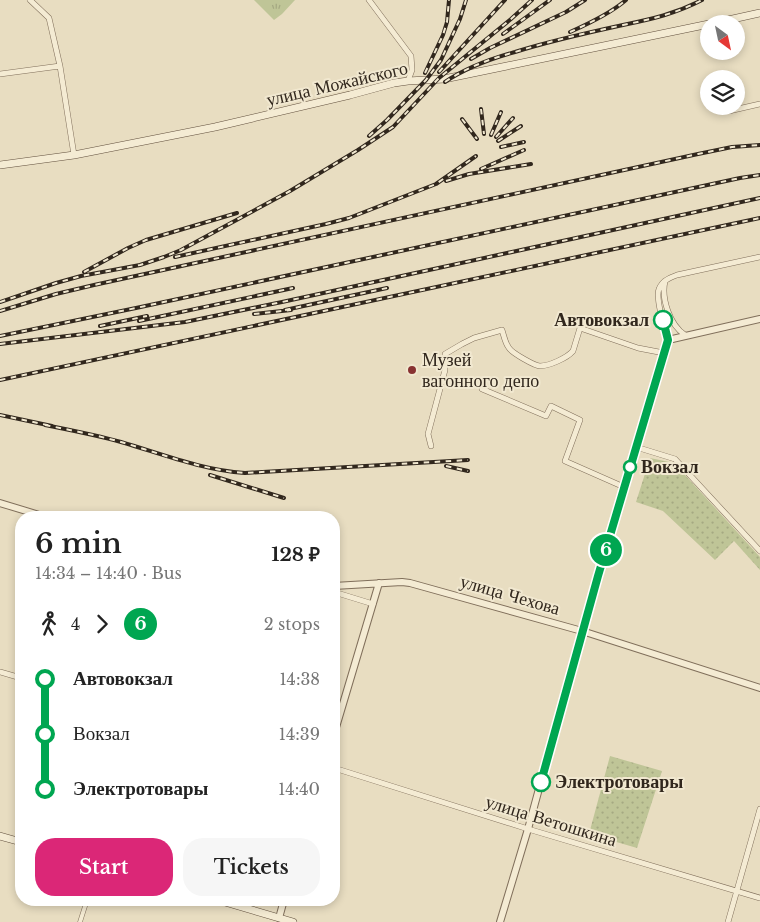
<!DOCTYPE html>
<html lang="en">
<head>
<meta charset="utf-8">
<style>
  body { margin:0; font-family:"Libre Baskerville",serif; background:#f6f6f6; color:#222; height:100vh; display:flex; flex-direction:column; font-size:19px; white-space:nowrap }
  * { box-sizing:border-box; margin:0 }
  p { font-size:16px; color:#767676 }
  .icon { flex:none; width:28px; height:28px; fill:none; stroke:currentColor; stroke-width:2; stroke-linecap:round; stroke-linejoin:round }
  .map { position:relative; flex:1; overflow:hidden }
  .panel { position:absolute; left:15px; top:511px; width:325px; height:395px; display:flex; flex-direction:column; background:#fff; border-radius:20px; box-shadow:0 2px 8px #0003 }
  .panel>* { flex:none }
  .badge { padding:0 10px; border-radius:16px; font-size:18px; line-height:32px }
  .needle { width:32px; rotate:147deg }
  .controls { position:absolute; left:700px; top:15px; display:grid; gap:10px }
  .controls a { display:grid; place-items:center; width:45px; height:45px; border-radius:50%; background:#fff; box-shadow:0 2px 8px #0003; font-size:25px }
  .map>.badge { position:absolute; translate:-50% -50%; box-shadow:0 0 0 2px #fff }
  .legs { display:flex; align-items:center; gap:8px; height:55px; padding:0 20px; font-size:16px }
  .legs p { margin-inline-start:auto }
  .headline { display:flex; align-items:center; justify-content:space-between; height:85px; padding:0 20px }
  h1 { font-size:28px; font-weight:600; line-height:38px }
  .button { display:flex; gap:10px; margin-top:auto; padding:10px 20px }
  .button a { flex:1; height:58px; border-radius:20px; background:#db2777; color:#fff; font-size:20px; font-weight:600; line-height:58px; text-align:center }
  .button a+a { background:#f6f6f6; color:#222 }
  ul { padding:0 20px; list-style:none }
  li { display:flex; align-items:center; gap:18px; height:55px; font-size:19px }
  li i { display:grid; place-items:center; width:8px; height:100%; margin:0 6px; background:currentColor }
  li i::after { content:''; width:12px; height:12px; margin:-6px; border:4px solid; border-radius:50%; background:#fff }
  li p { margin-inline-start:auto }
  li:first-child i { background:linear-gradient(#0000 50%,currentColor 0) }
  li:last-child i { background:linear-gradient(currentColor 50%,#0000 0) }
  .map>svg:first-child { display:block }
  .grass { fill:url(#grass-tufts) }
  .park { fill:url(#park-dots) }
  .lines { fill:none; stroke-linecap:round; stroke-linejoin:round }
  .pedestrian-casing { stroke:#806f5b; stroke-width:5 }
  .minor-casing { stroke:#806f5b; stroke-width:6 }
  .tertiary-casing { stroke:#806f5b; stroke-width:8 }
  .secondary-casing { stroke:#62503e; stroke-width:8 }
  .pedestrian { stroke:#f4ebd3; stroke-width:4 }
  .minor { stroke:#f4ebd3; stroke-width:5 }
  .tertiary { stroke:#f4ebd3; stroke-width:6 }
  .secondary { stroke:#f4ebd3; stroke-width:7 }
  .rail-casing { stroke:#31271d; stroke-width:4 }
  .rail { stroke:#f1e8d0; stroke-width:2; stroke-dasharray:5.5; stroke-linecap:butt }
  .line-1-casing { stroke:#fff; stroke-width:11 }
  .line-1 { stroke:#00a651; stroke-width:8 }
  .stop-1-dot { fill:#fff; stroke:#00a651; stroke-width:2.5 }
  .poi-dot { fill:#883231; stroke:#f1e8d0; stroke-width:2 }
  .labels { text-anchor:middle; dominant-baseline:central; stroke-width:4; stroke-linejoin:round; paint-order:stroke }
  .street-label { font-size:18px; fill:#31271d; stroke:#f1e8d0 }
  .stop-label { font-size:18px; font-weight:bold; fill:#31271d; stroke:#f1e8d0; text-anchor:start }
  .poi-label { font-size:18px; fill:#31271d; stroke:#f1e8d0; text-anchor:start }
</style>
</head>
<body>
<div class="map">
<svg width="760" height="922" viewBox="0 0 760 922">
  <defs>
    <pattern id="grass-tufts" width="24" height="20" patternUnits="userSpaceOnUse" patternTransform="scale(1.25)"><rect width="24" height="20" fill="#bfc597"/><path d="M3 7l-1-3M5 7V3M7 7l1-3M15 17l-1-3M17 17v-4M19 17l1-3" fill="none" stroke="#a5a982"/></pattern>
    <pattern id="park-dots" width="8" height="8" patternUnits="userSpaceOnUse" patternTransform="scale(1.25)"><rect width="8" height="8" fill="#bfc597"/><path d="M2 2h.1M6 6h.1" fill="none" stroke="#a5a982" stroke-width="1.8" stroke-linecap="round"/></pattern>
  </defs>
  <rect width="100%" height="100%" fill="#e8ddc1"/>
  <path class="grass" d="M254,0H295L282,14L274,20Z"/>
  <path class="park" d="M650,458L674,463L760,557V570L734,541L715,560L663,511L636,502Z
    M610,756L662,771L637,848L589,834Z"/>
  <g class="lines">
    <defs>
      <path id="pedestrian" d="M80,922L87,900"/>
      <path id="minor" d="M30,0L49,18L60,66L74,155
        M369,0L411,56L412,70L408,81
        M0,74L60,66
        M729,111L760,104
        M665,281C661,299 670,325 685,335
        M668,340C665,330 655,298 659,289C662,281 669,278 677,275L760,257
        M482,389L546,416L551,406L580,420L565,461L624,487
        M431,446L428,434L445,370V354L462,344L474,338L502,330C504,336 505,343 509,348C512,353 535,366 540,366C549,366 567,358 573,351L580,328L638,348L664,353
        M636,447L675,459L760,551
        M334,592L373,604
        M0,672L21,678
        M334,768L528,829L760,898
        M728,922L760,809"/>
      <path id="tertiary" d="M0,503L49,518
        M334,586L402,582L410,583L582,631L760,688
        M334,734L379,583
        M279,918L284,900
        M500,922L528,829L582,631L668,340L760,319"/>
      <path id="secondary" d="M710,24L760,13
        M0,165L74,155L215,127L350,95L394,83L408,81L444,79L709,24
        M0,836L21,842
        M218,900L293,922"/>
    </defs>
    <use href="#pedestrian" class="pedestrian-casing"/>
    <use href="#minor" class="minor-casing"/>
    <use href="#tertiary" class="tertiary-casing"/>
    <use href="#secondary" class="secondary-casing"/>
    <use href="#pedestrian" class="pedestrian"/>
    <use href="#minor" class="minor"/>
    <use href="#tertiary" class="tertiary"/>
    <use href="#secondary" class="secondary"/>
    <defs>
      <path id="rail" d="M570,32C588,24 611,13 626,0
        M503,34L550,0
        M471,59L490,48L566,12L585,0
        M439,72L505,0
        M425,73L443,35L447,22L449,0
        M445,82C467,67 490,59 515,52C550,41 586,33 623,25C652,19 675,14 702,0
        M481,109L484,134
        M462,119L477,139
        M491,135L501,112
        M369,136L387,120L426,80L441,60L460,19L466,0
        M496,137L513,118
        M498,141L521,126
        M501,147L524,142
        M481,169L524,150
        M446,181L469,174L531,164
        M175,257L326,224L349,218L436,184L476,156
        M84,272L128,248L146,240L237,213
        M0,302L56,283L81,276L140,265L164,257L181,250L290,191L358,150L393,127L439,78L511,19L532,0
        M285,310L387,288
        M0,311L56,294L94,285L698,154L732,147L760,145
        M254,314L291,310
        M139,321L293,288
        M100,326L147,316
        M0,336L136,308L740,178L760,175
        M0,344L185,322L282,302L760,198
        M0,380L760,218
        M0,415L52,426
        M45,425C70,430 96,435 121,442C162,454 202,470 245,473L468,460
        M446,466L468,471
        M210,475L284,498"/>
    </defs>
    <use href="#rail" class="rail-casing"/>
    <use href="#rail" class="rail"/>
  </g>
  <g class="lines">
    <defs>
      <path id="line-1" d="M541,782L598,576L668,340L663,320"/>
    </defs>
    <use href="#line-1" class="line-1-casing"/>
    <use href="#line-1" class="line-1"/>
  </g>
  <g class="stop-1-dot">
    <circle cx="663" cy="320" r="9"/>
    <circle cx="630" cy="467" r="6"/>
    <circle cx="541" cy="782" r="9"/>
  </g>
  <circle class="poi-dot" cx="412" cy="370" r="5"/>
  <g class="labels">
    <g class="street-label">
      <text transform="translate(337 84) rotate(-13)">улица Можайского</text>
      <text transform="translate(510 595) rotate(16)">улица Чехова</text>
      <text transform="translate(551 821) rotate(17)">улица Ветошкина</text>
    </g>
    <g class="stop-label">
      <text x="649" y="320" text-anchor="end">Автовокзал</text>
      <text x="641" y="467">Вокзал</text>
      <text x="555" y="782">Электротовары</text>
    </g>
    <g class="poi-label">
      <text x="422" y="360">Музей<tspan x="422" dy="21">вагонного депо</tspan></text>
    </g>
  </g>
</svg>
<div class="controls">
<a><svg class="needle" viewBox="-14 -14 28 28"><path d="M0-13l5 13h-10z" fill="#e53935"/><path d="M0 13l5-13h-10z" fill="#767676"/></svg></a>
<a><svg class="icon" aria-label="layers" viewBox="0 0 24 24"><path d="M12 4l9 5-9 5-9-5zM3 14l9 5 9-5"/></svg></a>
</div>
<b class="badge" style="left:606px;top:550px;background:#00a651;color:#fff">6</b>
<section class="panel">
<div class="headline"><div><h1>6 min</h1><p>14:34 – 14:40 · Bus</p></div><b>128 ₽</b></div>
<div class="legs"><svg class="icon" aria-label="walk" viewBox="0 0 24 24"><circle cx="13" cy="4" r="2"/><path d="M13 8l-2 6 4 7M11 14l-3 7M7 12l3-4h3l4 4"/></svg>4<svg class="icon" aria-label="forward" viewBox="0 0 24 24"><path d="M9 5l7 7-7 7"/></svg><b class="badge" style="background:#00a651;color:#fff">6</b><p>2 stops</p></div>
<ul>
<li><i style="color:#00a651"></i><b>Автовокзал</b><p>14:38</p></li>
<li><i style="color:#00a651"></i><span>Вокзал</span><p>14:39</p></li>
<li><i style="color:#00a651"></i><b>Электротовары</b><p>14:40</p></li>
</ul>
<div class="button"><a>Start</a><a>Tickets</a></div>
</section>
</div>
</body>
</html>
